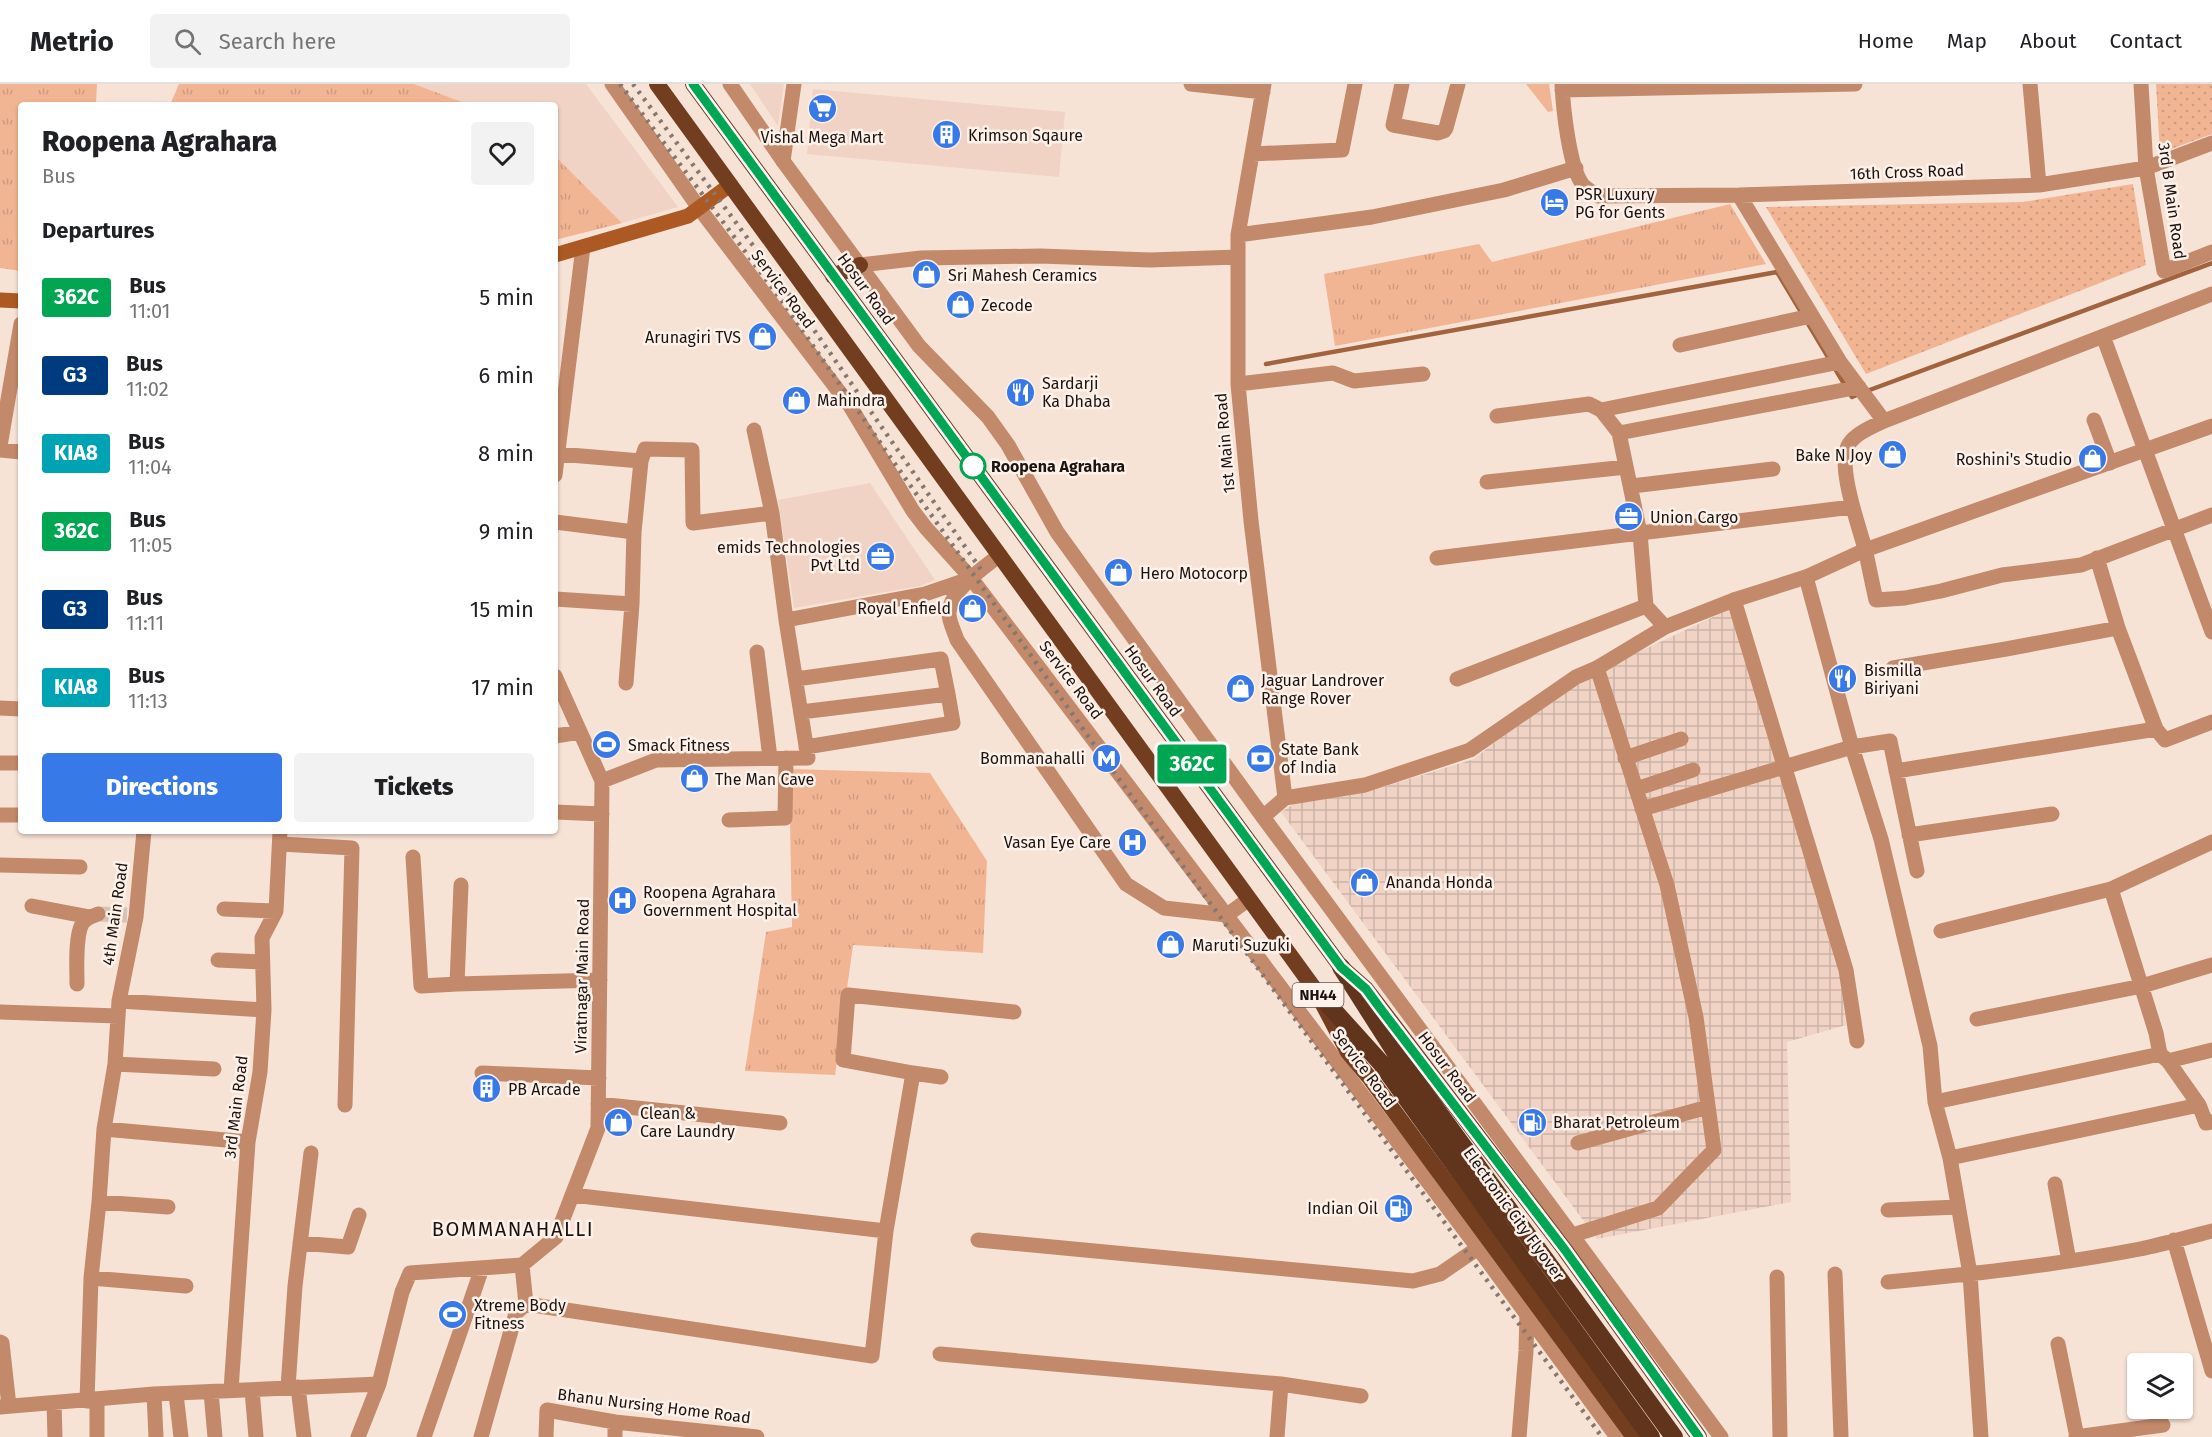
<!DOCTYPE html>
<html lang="en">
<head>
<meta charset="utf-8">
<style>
  body { margin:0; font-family:"Fira Sans",sans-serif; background:#f2f2f2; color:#202124; height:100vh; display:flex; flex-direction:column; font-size:22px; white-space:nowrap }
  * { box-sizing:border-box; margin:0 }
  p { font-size:20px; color:#757577 }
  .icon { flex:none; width:33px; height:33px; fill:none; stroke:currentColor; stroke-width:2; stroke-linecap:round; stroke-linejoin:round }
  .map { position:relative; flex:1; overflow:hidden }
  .panel { position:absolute; left:18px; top:18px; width:540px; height:732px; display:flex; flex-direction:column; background:#fff; border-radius:6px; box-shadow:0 2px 4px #0004 }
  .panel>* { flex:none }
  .badge { padding:0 12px; border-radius:4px; font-size:21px; line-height:39px }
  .controls { position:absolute; left:2127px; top:1269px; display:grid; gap:12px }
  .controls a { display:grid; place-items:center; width:66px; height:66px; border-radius:6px; background:#fff; box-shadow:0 2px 4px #0004; font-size:30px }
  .map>.badge { position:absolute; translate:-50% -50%; box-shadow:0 0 0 3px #fff }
  h2 { padding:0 24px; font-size:22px; line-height:54px }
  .round { display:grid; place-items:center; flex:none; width:63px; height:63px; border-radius:6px; background:#f2f2f2 }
  .summary { display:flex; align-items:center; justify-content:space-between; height:102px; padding:0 24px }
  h1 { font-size:28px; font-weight:800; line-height:45px }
  .button { display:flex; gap:12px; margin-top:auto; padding:12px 24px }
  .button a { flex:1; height:69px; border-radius:6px; background:#3679e7; color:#fff; font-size:24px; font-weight:800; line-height:69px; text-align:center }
  .button a+a { background:#f2f2f2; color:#202124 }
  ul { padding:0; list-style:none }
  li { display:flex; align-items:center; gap:18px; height:78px; padding:0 24px }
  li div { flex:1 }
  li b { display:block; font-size:22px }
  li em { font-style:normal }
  li .badge { min-width:66px; font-weight:700; text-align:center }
  header { display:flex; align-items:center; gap:36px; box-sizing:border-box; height:84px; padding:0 30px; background:#fff; border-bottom:2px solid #e0e0e0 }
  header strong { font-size:28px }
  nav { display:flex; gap:33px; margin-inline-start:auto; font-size:21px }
  .search { width:420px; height:54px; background:#f2f2f2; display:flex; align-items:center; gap:15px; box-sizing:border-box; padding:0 21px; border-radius:6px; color:#757577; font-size:22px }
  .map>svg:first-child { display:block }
  .built { fill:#f0d3c4 }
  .industrial { fill:url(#industrial-grid) }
  .grass { fill:url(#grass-tufts) }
  .park { fill:url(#park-dots) }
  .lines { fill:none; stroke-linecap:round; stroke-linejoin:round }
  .stream { stroke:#a2633f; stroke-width:4.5 }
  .minor-tunnel { stroke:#d6c3b8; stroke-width:15; stroke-dasharray:15 8; stroke-linecap:butt }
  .minor { stroke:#c2896a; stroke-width:15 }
  .tertiary { stroke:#c2896a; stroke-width:15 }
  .secondary { stroke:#ac5924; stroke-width:15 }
  .trunk { stroke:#723e1f; stroke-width:16 }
  .motorway { stroke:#61351b; stroke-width:18 }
  .rail { stroke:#867870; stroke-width:4.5; stroke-dasharray:3 6; stroke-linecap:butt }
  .line-casing { stroke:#fff; stroke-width:14 }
  .line { stroke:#00a651; stroke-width:9 }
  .stop-dot { fill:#fff; stroke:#00a651; stroke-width:3 }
  .labels { text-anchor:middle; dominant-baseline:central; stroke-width:5; stroke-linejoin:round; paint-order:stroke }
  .shield { fill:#fef1ea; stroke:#605651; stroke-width:1.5 }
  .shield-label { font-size:15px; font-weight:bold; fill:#1c1410 }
  .poi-label { font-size:16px; fill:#1c1410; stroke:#fef1ea; text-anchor:start }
  .street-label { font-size:16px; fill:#1c1410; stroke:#fef1ea }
  .stop-label { font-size:16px; font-weight:bold; fill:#1c1410; stroke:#fef1ea; text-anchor:start }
  .quarter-label { font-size:20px; letter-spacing:1.5px; fill:#1c1410; stroke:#fef1ea }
</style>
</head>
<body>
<header>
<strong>Metrio</strong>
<div class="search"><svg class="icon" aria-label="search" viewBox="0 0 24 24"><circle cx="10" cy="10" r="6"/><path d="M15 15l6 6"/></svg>Search here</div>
<nav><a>Home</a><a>Map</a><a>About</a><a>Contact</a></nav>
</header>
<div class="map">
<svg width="2212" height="1353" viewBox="0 0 2212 1353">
  <defs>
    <pattern id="industrial-grid" width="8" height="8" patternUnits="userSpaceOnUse" patternTransform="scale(1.5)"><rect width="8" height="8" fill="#f0d3c4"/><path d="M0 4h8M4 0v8" fill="none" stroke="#cdb4a7"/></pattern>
    <pattern id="grass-tufts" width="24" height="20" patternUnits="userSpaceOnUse" patternTransform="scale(1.5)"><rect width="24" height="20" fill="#f2b594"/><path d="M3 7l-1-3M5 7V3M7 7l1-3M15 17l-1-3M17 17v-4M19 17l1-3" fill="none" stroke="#cf9b7f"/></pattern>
    <pattern id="park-dots" width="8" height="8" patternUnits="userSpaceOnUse" patternTransform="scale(1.5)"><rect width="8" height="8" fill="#f2b594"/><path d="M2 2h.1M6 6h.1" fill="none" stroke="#cf9b7f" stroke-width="1.8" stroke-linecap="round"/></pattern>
  </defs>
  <rect width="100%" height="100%" fill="#f7e2d6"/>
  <path class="built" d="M414,0H586L678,123L622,139L555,72V21H470Z
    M750,0H784L778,42Z
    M813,5L1065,28L1059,93L807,70Z
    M870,399L935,496L920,502L794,524L778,416Z"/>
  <path class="industrial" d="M1732,524L1839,883L1846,941L1787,958L1791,1118L1597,1155L1281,728L1297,718L1367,708L1474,675L1576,593L1605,584Z"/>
  <path class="grass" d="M0,0H97L96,21H21V187L0,184Z
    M179,0H414L470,21H170Z
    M1526,0H1549L1553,27L1548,28Z
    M555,72L622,139L555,156Z
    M1730,120L1766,180L1335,262L1324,190L1479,160L1492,178Z
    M789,685L930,689L987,777L983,869L853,861L835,991L745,987L766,848L792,843Z"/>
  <path class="park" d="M2156,0H2212V50L2160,69Z
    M2133,100L2146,181L1866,290L1766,123L2023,118Z"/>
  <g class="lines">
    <path class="stream" d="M1266,280L1777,188L1852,313L1859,310
      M1867,307L2212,179"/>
    <path class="minor-tunnel" d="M98,830L127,831"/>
    <path class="minor" d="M1191,0L1263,8
      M1264,0L1238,151V300L1251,437L1285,714
      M1402,0L1393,41L1438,49L1444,47L1446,44L1458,0
      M1562,0C1563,22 1569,84 1583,101C1586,105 1593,108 1598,112L1739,111L2039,101L2146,84L2212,59
      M2030,0L2039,101
      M2141,0L2146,84L2164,187L2212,168
      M1562,6L1855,0
      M1252,70L1342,66L1355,0
      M783,77L794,0
      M1739,111L1840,278L1884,337
      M1238,151L1372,133L1504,106L1576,84
      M860,181L921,174L1040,172L1150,176L1238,173
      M2212,210L1884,337C1872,343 1856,349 1849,360C1836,380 1859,442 1865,465C1869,482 1872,499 1876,516L1905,514L1941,507L2002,491L2081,481L2212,431
      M2103,252L2212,548
      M1680,261L1811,232
      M1238,300L1333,289L1354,297L1423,290
      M1601,326L1840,278
      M1497,332L1589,320L1601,326L1619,349L1640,449L1646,522L1665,543
      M2094,336L2110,379
      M754,346L772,429
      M1619,349L1859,303
      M0,362L21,240
      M0,366L21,368
      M558,370L641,377L645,365L692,366L693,439L772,429L786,536
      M555,391L583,163
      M1487,398L1626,383
      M1632,402L1773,385
      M555,438L634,448L632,520L555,515
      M634,448L641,377
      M1000,471C983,484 951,506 949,528C948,536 955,549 957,556L1126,800L1164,824L1227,831L1249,815
      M1437,474L1852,423
      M2097,474L2118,544L2156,645L2165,656L2212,638
      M1806,493L1852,663L1881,755L1930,962L1935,1018L1950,1074L1970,1190L1981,1353
      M1734,516L1846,886L1857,957
      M757,568L770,674
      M1893,584L2006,565L2118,544
      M796,595L941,575L948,610L801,628
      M1457,595L1646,522
      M626,599L632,520
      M0,624L21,625
      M555,652L580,648
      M806,663L953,639L948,610
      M1625,674L1681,655
      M0,679H21
      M1896,687L2156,645
      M602,697L656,676L808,674L786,536L925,510L969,495
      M1636,705L1693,686
      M1642,725L1852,663L1890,657L1917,787
      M555,728L602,730
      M0,731H21
      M729,736L785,734L786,674
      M1909,751L2052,730
      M280,760L352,764L345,1021
      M413,773L421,902L457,900
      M0,781L80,783
      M461,801L457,900L600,896
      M2111,805L2156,949L2160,970L2168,977L2212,966
      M32,822L90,833
      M224,825L276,827
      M1941,847L2111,805L2212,758
      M218,876L262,878
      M77,900C77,885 75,853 82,840C85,835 92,832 98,830
      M119,917L264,926
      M0,928L118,932
      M1977,935L2142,902L2212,881
      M2168,977L2199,1021
      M115,980L214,985
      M482,989L599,994
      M913,989L941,993
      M1935,1018L2160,970
      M598,1020L780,1039
      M104,1045L248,1058
      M1578,1059L1708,1023
      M1950,1074L2199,1021L2206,1039L2212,1038
      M2055,1100L2069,1177
      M572,1111L886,1147
      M99,1118L168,1123
      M1888,1126L1958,1123
      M1573,1151L1658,1124L1714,1066L1696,933L1667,801L1597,584
      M978,1156L1413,1197L1440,1190L1478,1164
      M2174,1156L2212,1287
      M300,1159L348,1163L359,1131
      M522,1181L526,1220
      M1835,1190L1841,1353
      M1777,1193L1780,1353
      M91,1194L186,1202
      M1888,1198C1973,1190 2057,1181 2140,1165C2164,1160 2188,1153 2212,1147
      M526,1220L872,1272L886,1147L913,989L843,976L848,911L1014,928
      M0,1258L2,1259L9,1322
      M2058,1260L2077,1353
      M940,1270L1281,1300L1361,1312
      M288,1303L295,1202L311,1069
      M298,1303L304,1353
      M231,1306L248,1058L260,988L264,926L262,854L276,827L280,747
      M252,1306L256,1353
      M211,1308L215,1353
      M154,1310L156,1353
      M176,1310L181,1353
      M87,1317L91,1194L99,1118L104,1045L115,980L119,917L136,833L144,747
      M54,1319L55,1353
      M0,1323L154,1310L379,1300
      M615,1338V1353
      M97,1353V1316
      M358,1353L379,1300L402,1208L410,1189L522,1181L556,1153L598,1044L602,697L555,592
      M424,1353L482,1184
      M481,1353L516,1229L526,1220
      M546,1353L547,1326L615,1338L757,1353
      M1277,1353L1281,1300
      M1519,1353L1526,1267L1527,1231
      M2076,1353L2163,1341"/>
    <path class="tertiary" d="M612,0L699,124L850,322L913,427L926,444L971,494L1478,1164L1617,1353
      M730,0L783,77L919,262L988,333L1008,361L1057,448L1263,733L1721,1353
      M1263,733L1285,714L1365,701L1470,666L1576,593L1597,584L1665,543L1734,516L1806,493L1865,466L2212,342"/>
    <path class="secondary" d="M555,171L688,132L730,101
      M0,216L21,217"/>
    <path class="trunk" d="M657,0L1316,907L1348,968L1369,993L1634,1353
      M693,0L1341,883L1366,905L1565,1166L1699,1353
      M833,192L860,181"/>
    <path class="motorway" d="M1341,883L1399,974L1674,1353
      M1316,907L1381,979L1651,1353"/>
    <path class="rail" d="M620,0L782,217L888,370L1105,676L1602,1353
      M633,0L789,210L984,490"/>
  </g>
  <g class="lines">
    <defs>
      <path id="line" d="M693,0L1341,883L1366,905L1380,924L1565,1166L1699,1353"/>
    </defs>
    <use href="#line" class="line-casing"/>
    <use href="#line" class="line"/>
  </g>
  <defs>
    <symbol id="supermarket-disc" viewBox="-11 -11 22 22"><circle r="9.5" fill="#3679e7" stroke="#fef1ea"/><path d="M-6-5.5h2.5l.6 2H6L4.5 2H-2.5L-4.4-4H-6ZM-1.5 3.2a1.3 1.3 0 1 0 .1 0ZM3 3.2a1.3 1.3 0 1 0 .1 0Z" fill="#fff"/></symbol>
    <symbol id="building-disc" viewBox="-11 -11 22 22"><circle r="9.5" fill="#3679e7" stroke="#fef1ea"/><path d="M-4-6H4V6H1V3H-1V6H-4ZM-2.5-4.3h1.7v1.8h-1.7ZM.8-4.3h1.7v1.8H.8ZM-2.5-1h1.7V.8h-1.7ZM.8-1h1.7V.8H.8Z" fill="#fff"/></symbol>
    <symbol id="hotel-disc" viewBox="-11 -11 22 22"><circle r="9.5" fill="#3679e7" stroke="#fef1ea"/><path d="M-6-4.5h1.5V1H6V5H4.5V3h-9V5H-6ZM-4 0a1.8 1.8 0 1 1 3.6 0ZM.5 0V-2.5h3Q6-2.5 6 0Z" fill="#fff"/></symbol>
    <symbol id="shop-disc" viewBox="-11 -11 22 22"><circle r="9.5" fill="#3679e7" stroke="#fef1ea"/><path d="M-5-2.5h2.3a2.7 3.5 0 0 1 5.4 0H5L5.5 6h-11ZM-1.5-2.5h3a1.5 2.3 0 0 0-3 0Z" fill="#fff"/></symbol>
    <symbol id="restaurant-disc" viewBox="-11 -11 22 22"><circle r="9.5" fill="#3679e7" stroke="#fef1ea"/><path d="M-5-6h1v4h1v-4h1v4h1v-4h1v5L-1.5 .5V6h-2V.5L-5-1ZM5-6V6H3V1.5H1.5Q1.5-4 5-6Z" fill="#fff"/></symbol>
    <symbol id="office-disc" viewBox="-11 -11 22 22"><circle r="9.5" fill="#3679e7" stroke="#fef1ea"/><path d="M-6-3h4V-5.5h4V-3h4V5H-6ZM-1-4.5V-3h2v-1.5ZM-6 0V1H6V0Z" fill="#fff"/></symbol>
    <symbol id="stadium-disc" viewBox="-11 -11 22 22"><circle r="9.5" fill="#3679e7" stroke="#fef1ea"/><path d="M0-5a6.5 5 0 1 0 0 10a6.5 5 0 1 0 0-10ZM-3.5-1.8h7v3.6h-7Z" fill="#fff"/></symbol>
    <symbol id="metro-disc" viewBox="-11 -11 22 22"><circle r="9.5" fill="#3679e7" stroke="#fef1ea"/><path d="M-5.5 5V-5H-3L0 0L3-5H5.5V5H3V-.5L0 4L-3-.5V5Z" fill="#fff"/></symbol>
    <symbol id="bank-disc" viewBox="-11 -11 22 22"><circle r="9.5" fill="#3679e7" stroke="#fef1ea"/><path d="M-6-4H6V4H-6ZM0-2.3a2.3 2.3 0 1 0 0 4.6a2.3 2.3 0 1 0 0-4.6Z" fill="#fff"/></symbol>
    <symbol id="hospital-disc" viewBox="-11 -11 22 22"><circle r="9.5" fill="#3679e7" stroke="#fef1ea"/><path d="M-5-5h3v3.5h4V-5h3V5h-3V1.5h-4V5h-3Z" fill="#fff"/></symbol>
    <symbol id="fuel-disc" viewBox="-11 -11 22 22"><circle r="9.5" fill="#3679e7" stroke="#fef1ea"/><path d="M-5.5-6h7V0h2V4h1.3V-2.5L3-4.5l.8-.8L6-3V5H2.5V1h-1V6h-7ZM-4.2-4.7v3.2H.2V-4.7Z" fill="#fff"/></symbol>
  </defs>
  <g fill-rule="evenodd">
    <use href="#supermarket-disc" x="806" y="8" width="33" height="33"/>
    <use href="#building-disc" x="930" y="34" width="33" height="33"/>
    <use href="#hotel-disc" x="1538" y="102" width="33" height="33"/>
    <use href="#shop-disc" x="910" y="174" width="33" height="33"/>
    <use href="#shop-disc" x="944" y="204" width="33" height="33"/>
    <use href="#shop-disc" x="746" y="236" width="33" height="33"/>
    <use href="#restaurant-disc" x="1004" y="292" width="33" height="33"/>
    <use href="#shop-disc" x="780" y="300" width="33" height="33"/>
    <use href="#shop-disc" x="1876" y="354" width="33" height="33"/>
    <use href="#shop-disc" x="2076" y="358" width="33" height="33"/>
    <use href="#office-disc" x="1612" y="416" width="33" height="33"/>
    <use href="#office-disc" x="864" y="456" width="33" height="33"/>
    <use href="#shop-disc" x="1102" y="472" width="33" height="33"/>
    <use href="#shop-disc" x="956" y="508" width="33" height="33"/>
    <use href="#restaurant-disc" x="1826" y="578" width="33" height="33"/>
    <use href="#shop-disc" x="1224" y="588" width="33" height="33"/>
    <use href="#stadium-disc" x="590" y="644" width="33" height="33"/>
    <use href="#metro-disc" x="1090" y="658" width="33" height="33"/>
    <use href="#bank-disc" x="1244" y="658" width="33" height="33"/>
    <use href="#shop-disc" x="678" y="678" width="33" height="33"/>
    <use href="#hospital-disc" x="1116" y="742" width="33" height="33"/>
    <use href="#shop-disc" x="1348" y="782" width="33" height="33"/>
    <use href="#hospital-disc" x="606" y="800" width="33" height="33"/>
    <use href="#shop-disc" x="1154" y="844" width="33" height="33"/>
    <use href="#building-disc" x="470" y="988" width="33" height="33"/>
    <use href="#shop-disc" x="602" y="1022" width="33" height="33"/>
    <use href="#fuel-disc" x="1516" y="1022" width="33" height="33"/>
    <use href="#fuel-disc" x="1382" y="1108" width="33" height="33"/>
    <use href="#stadium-disc" x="436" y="1214" width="33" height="33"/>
  </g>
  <circle class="stop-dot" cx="973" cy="382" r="12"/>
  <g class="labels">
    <rect class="shield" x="1292.5" y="899" width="51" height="24" rx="4.5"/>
    <g class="shield-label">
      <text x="1318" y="911">NH44</text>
    </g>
    <g class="poi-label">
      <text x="968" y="51">Krimson Sqaure</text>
      <text x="822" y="53" text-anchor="middle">Vishal Mega Mart</text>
      <text x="1575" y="110">PSR Luxury<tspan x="1575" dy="18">PG for Gents</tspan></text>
      <text x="948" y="191">Sri Mahesh Ceramics</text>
      <text x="981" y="221">Zecode</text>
      <text x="741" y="253" text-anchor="end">Arunagiri TVS</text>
      <text x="1042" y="299">Sardarji<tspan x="1042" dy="18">Ka Dhaba</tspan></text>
      <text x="817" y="316">Mahindra</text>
      <text x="1872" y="371" text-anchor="end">Bake N Joy</text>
      <text x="2072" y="375" text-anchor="end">Roshini's Studio</text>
      <text x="1650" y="433">Union Cargo</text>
      <text x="860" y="463" text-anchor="end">emids Technologies<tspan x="860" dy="18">Pvt Ltd</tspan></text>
      <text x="1140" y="489">Hero Motocorp</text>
      <text x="951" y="524" text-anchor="end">Royal Enfield</text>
      <text x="1864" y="586">Bismilla<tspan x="1864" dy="18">Biriyani</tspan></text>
      <text x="1261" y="596">Jaguar Landrover<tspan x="1261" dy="18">Range Rover</tspan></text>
      <text x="628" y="661">Smack Fitness</text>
      <text x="1281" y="665">State Bank<tspan x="1281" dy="18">of India</tspan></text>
      <text x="1085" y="674" text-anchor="end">Bommanahalli</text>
      <text x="715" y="695">The Man Cave</text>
      <text x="1111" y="758" text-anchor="end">Vasan Eye Care</text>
      <text x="1386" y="798">Ananda Honda</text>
      <text x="643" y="808">Roopena Agrahara<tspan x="643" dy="18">Government Hospital</tspan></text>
      <text x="1192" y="861">Maruti Suzuki</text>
      <text x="508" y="1005">PB Arcade</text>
      <text x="640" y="1029">Clean &amp;<tspan x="640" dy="18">Care Laundry</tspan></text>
      <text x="1553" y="1038">Bharat Petroleum</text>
      <text x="1378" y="1124" text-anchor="end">Indian Oil</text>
      <text x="474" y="1221">Xtreme Body<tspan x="474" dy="18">Fitness</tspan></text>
    </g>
    <g class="street-label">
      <text transform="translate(1907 88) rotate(-2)">16th Cross Road</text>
      <text transform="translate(2172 117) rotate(82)">3rd B Main Road</text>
      <text transform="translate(783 205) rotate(53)">Service Road</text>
      <text transform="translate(866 205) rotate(54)">Hosur Road</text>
      <text transform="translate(1225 359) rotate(-95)">1st Main Road</text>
      <text transform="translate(1071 596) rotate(53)">Service Road</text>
      <text transform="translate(1153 597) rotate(54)">Hosur Road</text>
      <text transform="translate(115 830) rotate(-82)">4th Main Road</text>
      <text transform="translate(582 892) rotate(-89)">Viratnagar Main Road</text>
      <text transform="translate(1447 983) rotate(53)">Hosur Road</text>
      <text transform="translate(1364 984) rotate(53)">Service Road</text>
      <text transform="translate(236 1023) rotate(-83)">3rd Main Road</text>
      <text transform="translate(1514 1130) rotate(54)">Electronic City Flyover</text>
      <text transform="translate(654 1322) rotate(7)">Bhanu Nursing Home Road</text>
    </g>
    <g class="stop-label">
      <text x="991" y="382">Roopena Agrahara</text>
    </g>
    <g class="quarter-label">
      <text x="513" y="1145">BOMMANAHALLI</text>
    </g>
  </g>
</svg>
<div class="controls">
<a><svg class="icon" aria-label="layers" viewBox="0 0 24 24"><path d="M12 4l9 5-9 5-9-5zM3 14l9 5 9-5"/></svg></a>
</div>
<b class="badge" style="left:1192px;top:680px;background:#00a651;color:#fff">362C</b>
<section class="panel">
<div class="summary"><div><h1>Roopena Agrahara</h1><p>Bus</p></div><a class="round"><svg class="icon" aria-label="heart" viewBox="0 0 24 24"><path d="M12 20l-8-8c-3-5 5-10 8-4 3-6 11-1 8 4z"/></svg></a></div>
<h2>Departures</h2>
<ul>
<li><span class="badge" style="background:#00a651;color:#fff">362C</span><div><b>Bus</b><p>11:01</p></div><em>5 min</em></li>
<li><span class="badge" style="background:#003b80;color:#fff">G3</span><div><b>Bus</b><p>11:02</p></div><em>6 min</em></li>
<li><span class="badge" style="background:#00a3b4;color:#fff">KIA8</span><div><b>Bus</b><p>11:04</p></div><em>8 min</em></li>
<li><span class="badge" style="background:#00a651;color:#fff">362C</span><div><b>Bus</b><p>11:05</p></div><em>9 min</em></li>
<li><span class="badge" style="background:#003b80;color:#fff">G3</span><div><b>Bus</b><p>11:11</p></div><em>15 min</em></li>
<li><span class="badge" style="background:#00a3b4;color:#fff">KIA8</span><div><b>Bus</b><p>11:13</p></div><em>17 min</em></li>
</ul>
<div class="button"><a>Directions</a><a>Tickets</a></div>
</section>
</div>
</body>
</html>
